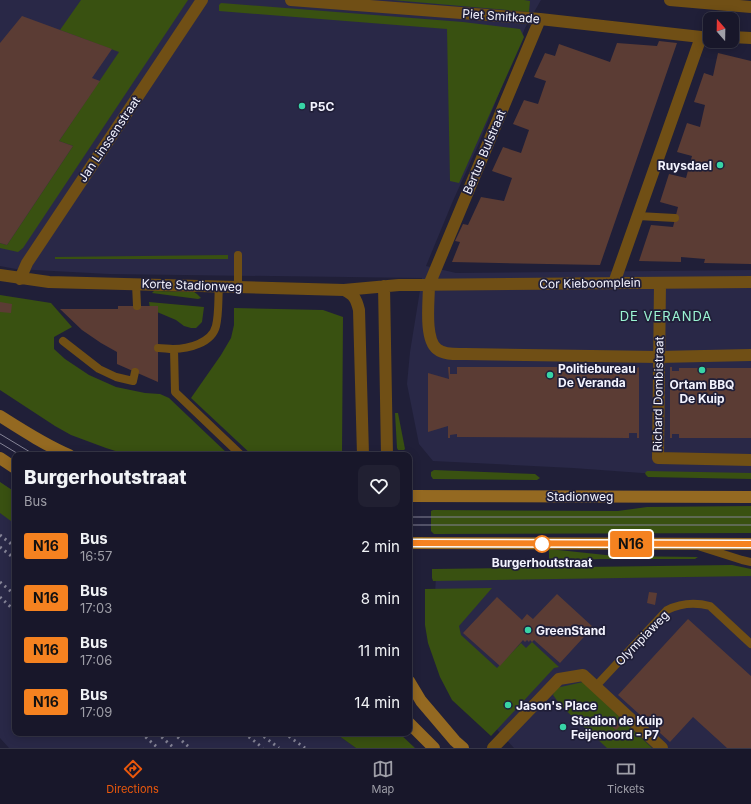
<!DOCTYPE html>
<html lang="en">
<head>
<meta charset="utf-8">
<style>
  body { margin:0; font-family:Inter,sans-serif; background:#212032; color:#f1f3f6; height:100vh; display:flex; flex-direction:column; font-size:15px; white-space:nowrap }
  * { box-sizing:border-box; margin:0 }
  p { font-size:13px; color:#9f9fa8 }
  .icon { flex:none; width:22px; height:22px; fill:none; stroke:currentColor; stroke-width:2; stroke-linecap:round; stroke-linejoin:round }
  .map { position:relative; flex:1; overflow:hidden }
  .panel { position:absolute; left:12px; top:452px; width:400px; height:284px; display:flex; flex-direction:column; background:#18172a; border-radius:8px; box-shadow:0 2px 10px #0003,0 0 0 1px #363647 }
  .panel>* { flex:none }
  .badge { padding:0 8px; border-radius:3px; font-size:14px; line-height:26px }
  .needle { width:26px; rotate:340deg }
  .controls { position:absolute; left:703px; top:12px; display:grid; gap:8px }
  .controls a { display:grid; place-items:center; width:36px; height:36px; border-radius:8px; background:#18172a; box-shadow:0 2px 10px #0003,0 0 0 1px #363647; font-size:20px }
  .map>.badge { position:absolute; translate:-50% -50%; box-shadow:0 0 0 2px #fff }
  .round { display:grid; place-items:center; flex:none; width:42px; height:42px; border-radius:8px; background:#212032 }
  .headline { display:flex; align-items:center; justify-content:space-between; height:68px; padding:0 12px }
  h1 { font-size:19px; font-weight:800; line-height:30px }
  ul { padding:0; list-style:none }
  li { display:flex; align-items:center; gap:12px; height:52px; padding:0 12px }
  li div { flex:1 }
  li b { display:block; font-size:15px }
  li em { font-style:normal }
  li .badge { min-width:44px; font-weight:700; text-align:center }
  .dock { display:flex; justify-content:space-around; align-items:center; height:56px; border-top:1px solid #363647; background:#18172a; font-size:11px; color:#9f9fa8 }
  .dock a { display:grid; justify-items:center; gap:2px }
  .dock .selected { color:#ea580c }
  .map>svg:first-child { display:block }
  .built { fill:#292847 }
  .green { fill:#395111 }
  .building { fill:#5b3c34 }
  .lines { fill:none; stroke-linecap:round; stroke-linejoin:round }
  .service { stroke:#704f15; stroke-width:8 }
  .pedestrian { stroke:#704f15; stroke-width:12 }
  .minor { stroke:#704f15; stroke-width:12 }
  .secondary { stroke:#946921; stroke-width:12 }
  .tram { stroke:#848396; stroke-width:1 }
  .rail { stroke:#848396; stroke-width:3; stroke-dasharray:2 4; stroke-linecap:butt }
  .line-casing { stroke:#fff; stroke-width:9 }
  .line { stroke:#f58220; stroke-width:6 }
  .poi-dot { fill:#38d4a6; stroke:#201f38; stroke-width:1.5 }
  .stop-dot { fill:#fff; stroke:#f58220; stroke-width:2 }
  .labels { text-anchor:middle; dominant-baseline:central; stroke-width:3.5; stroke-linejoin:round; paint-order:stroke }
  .street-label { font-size:12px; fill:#f3f3fe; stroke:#201f38 }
  .poi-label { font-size:12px; font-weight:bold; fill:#f3f3fe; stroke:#201f38; text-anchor:start }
  .stop-label { font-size:12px; font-weight:bold; fill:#f3f3fe; stroke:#201f38 }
  .neighbourhood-label { font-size:13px; letter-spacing:1px; fill:#9bf5d3; stroke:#201f38 }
</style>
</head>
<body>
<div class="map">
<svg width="751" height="748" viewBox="0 0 751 748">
  <rect width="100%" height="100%" fill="#201f38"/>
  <path class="built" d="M0,0H541L525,28L480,141L452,203L426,266L456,273L751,270V475L642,473L573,468L433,461L419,444L407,384L410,352L422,278L109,274L16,269L0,266Z
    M0,482L15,492V733H335L356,748H9L0,738Z
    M751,569V748H514L481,712L434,617L436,574L573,571Z"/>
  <path class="green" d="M81,0H188L23,248L18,252L0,248V243L7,245L73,146L59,141L119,52L60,30Z
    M392,0H524L530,1L529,12Z
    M221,3L463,22L520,29L524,37L459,183L450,181L447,29L219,11V5Z
    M228,255V259H55V257Z
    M154,291L194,292L197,294L201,298L198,299L152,293Z
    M0,295L51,303L72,327L54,337V349L65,359L89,375L116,387L145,393L160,394L169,398L229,455H128L106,448L71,435L55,426L0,390Z
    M149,302L204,307L202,322L196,328H191L184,326L176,320L150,309Z
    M234,308L323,310L343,317L342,452L340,455H252L191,398L221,355L231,338L234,325Z
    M395,413H398L405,449L404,450H398L397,448Z
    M434,470L535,474L540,478L537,480L433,479L431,476V472Z
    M647,471L751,473V479L648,477L646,475L645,473Z
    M0,482L15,492V524L0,513Z
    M751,506V533L434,534L431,531V511L433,510L618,511L647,507Z
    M549,549L615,556L698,557L695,559H601L549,561Z
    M732,565L751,569V576L433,581L432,578V569H434Z
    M492,588L459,626L461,635L497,668L521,643L526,648L532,642L559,667L554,668L491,736L452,700L440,677L428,643L425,625V589Z
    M583,682L652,748H607L561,706L553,695L556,688Z
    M335,733H399L415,748H356Z"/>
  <path class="building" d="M22,16L112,49L92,78L100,81L59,141L73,146L7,245L0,243V43Z
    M659,41L677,43L600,265L452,262L460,242L455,241L463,224L468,225L481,197L504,201L512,178L492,171L503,147L521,153L529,130L513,124L524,100L538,104L546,81L534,77L545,53L555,56L559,44L610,62L617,43L657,46Z
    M718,53L751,61V264L704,263L705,259L681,257V262L639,261L651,225L673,227L678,207L660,202L669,174L686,178L692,156L677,152L687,123L700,127L705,105L694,102L704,73L713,76Z
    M0,302L12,304L11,313L0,312Z
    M118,306H158V382L117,364V352L101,343L82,330L60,309H118Z
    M448,367H450V374H457V367H629L630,372H637V368L639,367V438H637V433H629V438L457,437V434L450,435V438H448V426L428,432V373L449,379Z
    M670,367H672V371H679V368H751V438H679V434H672V438H670Z
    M649,592L657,593L655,605L647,603Z
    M557,594L593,627L560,663L534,640L532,642L530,640L529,642L527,640L525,642L523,640L500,666L463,633L497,597L522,620L527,614L533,619Z
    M688,619L751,676V748H727L693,717L670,742L618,695Z
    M613,717L621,725L616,730L608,723Z"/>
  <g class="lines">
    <path class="service" d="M638,216L675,218
      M238,255V287
      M136,284L137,306
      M63,341L99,369L116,377L133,381L135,372
      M158,348C163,348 168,349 173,349C188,349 212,343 216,326C219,313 218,299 219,286
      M174,349L175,392L241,455
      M701,547L742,560L751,562
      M596,686L667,610C681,603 695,602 710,606L751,644"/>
    <path class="pedestrian" d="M670,0L751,7"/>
    <path class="minor" d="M291,0L540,19L701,37H710
      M540,19L429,285C429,300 424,339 437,349C444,355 456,354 465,354L658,357L751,355
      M732,37L751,38
      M0,275L49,282L344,290L399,285L751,282
      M20,279L27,263L202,0
      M614,283L701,37
      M660,283L658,458L751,460
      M384,286L387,455
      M344,290C354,295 356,298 359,310L363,455
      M493,748L559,679L583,675L662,748"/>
    <path class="secondary" d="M0,416C22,430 45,445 69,455
      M0,458L15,468
      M409,496L751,497
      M409,543L751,544
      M409,681L421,701L455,741L463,748
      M409,723L434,748"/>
    <path class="tram" d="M0,434L35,455
      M0,443L20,455
      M409,517H751
      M409,525H751"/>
    <path class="rail" d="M0,535L15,547
      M0,547L15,559
      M0,582L15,595
      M0,597L15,611
      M141,733L158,748
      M157,733L174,748
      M173,733L190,748
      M244,733L263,748
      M259,733L279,748
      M284,733L305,748"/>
  </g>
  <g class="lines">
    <defs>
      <path id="line" d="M409,543L751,544"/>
    </defs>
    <use href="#line" class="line-casing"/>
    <use href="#line" class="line"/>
  </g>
  <g class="poi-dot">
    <circle cx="302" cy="106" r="4"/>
    <circle cx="720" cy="165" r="4"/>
    <circle cx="702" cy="370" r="4"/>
    <circle cx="550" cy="375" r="4"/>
    <circle cx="528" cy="630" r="4"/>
    <circle cx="508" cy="705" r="4"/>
    <circle cx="563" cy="727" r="4"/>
  </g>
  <circle class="stop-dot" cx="542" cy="544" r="8"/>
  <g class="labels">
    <g class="street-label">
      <text transform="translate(501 16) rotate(4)">Piet Smitkade</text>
      <text transform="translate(109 139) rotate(-56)">Jan Linssenstraat</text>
      <text transform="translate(484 152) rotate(-67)">Bertus Bulstraat</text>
      <text transform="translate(590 283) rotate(-1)">Cor Kieboomplein</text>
      <text transform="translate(192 285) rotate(2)">Korte Stadionweg</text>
      <text transform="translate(658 394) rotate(-89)">Richard Dombistraat</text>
      <text x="580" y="496">Stadionweg</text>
      <text transform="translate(642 638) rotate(-46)">Olympiaweg</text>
    </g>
    <g class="poi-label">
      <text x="310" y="106">P5C</text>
      <text x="712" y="165" text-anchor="end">Ruysdael</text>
      <text x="558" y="368">Politiebureau<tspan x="558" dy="14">De Veranda</tspan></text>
      <text x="702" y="384" text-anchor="middle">Ortam BBQ<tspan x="702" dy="14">De Kuip</tspan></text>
      <text x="536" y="630">GreenStand</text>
      <text x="516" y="705">Jason's Place</text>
      <text x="571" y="720">Stadion de Kuip<tspan x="571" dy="14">Feijenoord - P7</tspan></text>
    </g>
    <g class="stop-label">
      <text x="542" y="562">Burgerhoutstraat</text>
    </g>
    <g class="neighbourhood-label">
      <text x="666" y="316">DE VERANDA</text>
    </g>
  </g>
</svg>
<div class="controls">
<a><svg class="needle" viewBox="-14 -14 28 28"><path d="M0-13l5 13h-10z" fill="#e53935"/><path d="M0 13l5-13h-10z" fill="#9f9fa8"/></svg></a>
</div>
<b class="badge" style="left:631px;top:544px;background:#f58220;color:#111">N16</b>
<section class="panel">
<div class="headline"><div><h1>Burgerhoutstraat</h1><p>Bus</p></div><a class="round"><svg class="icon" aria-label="heart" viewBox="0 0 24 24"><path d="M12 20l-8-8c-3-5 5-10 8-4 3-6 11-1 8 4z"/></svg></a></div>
<ul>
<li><span class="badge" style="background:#f58220;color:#111">N16</span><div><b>Bus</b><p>16:57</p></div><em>2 min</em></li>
<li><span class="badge" style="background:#f58220;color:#111">N16</span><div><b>Bus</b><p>17:03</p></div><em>8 min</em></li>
<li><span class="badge" style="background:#f58220;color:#111">N16</span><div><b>Bus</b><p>17:06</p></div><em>11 min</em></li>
<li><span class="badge" style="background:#f58220;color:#111">N16</span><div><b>Bus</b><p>17:09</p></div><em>14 min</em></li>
</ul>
</section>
</div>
<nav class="dock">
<a class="selected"><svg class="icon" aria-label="directions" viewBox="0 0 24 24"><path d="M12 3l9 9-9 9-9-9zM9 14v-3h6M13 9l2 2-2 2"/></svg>Directions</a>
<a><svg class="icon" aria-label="map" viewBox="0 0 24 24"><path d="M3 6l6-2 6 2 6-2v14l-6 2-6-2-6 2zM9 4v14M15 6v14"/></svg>Map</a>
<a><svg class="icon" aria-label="tickets" viewBox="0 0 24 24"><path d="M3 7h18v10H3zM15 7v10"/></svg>Tickets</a>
</nav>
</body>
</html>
